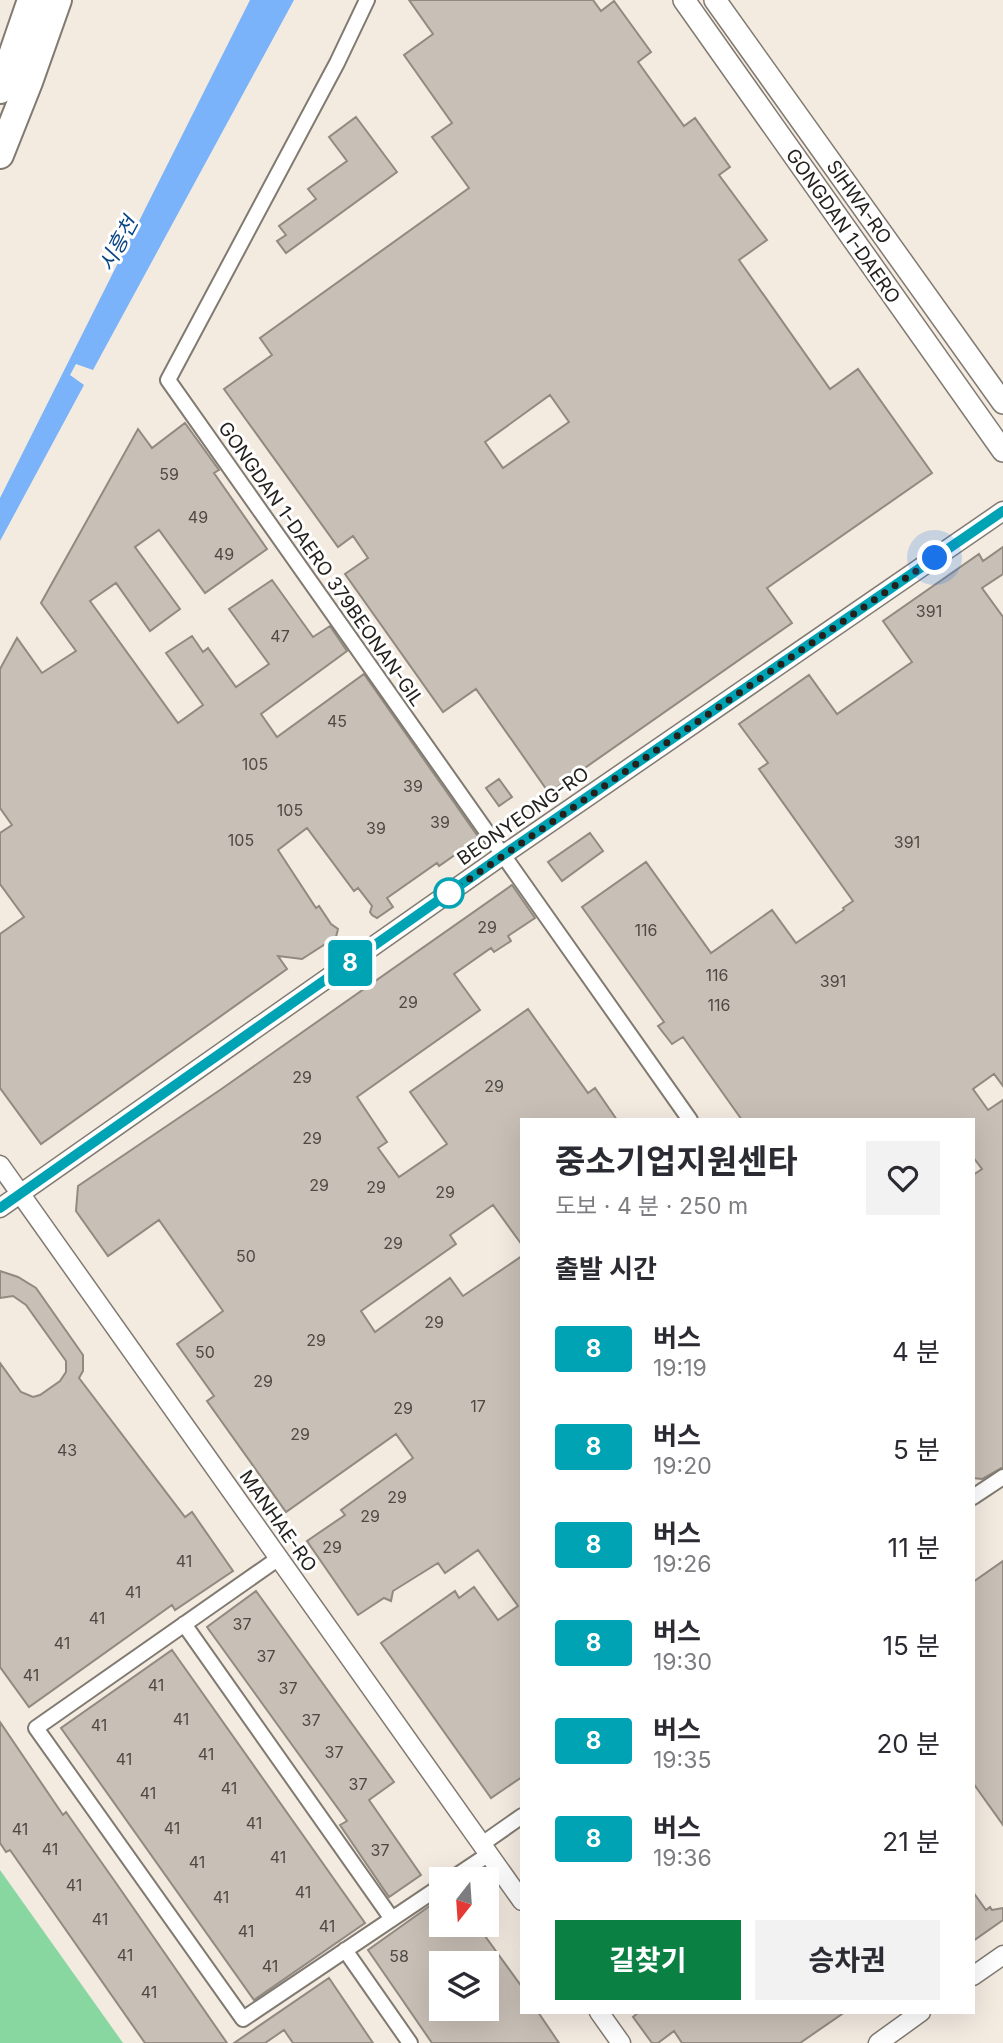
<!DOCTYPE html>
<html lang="ko">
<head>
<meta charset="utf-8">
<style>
  body { margin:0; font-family:Inter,"Noto Sans KR",sans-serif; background:#f2f2f3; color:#2b2b33; height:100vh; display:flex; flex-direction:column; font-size:26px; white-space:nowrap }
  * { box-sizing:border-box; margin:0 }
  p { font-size:23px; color:#7c7c81 }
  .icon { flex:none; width:38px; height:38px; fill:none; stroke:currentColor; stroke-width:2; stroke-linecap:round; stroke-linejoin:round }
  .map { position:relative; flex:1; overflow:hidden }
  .side { position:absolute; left:520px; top:1118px; width:455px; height:896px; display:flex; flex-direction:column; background:#fff; border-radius:0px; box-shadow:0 7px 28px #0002 }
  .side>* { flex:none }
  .badge { padding:0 14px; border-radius:5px; font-size:24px; line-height:46px }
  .needle { width:46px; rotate:197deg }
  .buttons { position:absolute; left:429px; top:1867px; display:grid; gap:14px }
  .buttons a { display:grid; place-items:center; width:70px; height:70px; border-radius:0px; background:#fff; box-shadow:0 7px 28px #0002; font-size:35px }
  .you { position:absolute; width:35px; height:35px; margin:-18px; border:5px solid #fff; border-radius:50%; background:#1a73e8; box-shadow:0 0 0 10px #1a73e833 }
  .map>.badge { position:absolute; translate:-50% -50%; box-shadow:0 0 0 4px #fff }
  h2 { padding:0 35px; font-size:26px; line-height:63px }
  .round { display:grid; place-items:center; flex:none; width:74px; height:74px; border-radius:0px; background:#f2f2f3 }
  .overview { display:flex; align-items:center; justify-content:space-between; height:119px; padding:0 35px }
  h1 { font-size:33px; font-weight:700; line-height:52px }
  .primary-button { display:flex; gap:14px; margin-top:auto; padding:14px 35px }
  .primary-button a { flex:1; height:80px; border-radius:0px; background:#0b8043; color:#fff; font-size:28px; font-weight:700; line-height:80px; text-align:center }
  .primary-button a+a { background:#f2f2f3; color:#2b2b33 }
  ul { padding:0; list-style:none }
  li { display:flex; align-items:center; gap:21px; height:98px; padding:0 35px }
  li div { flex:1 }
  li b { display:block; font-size:26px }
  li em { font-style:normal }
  li .badge { min-width:77px; font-weight:700; text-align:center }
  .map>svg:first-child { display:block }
  .green { fill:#88d7a1 }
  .water { fill:#7ab3f9 }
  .building { fill:#c8bfb6; stroke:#918a81; stroke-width:2; fill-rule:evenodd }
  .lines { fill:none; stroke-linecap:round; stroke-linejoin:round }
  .minor-casing { stroke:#817a71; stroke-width:18 }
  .tertiary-casing { stroke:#817a71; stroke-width:21 }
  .secondary-casing { stroke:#817a71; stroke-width:24 }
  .motorway-casing { stroke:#817a71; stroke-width:30 }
  .minor { stroke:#fff; stroke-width:14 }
  .tertiary { stroke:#fff; stroke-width:18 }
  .secondary { stroke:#fff; stroke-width:21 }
  .motorway { stroke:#fff; stroke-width:26 }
  .line-casing { stroke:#fff; stroke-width:16 }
  .line { stroke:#00a3b4; stroke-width:10 }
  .walk { stroke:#25221e; stroke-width:7; stroke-dasharray:0 12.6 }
  .stop-dot { fill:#fff; stroke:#00a3b4; stroke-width:3.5 }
  .labels { text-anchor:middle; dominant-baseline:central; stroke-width:6; stroke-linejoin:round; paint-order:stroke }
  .number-label { font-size:16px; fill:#4e4944 }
  .street-label { font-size:19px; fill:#25221e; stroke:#fff }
  .water-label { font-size:21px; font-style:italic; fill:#094683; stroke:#fff }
</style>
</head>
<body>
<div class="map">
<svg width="1003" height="2043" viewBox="0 0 1003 2043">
  <rect width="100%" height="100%" fill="#f3eae0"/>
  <path class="green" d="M0,1870L123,2043H0Z"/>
  <path class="water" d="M250,0H294L93,370L76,364L70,375L84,385L0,541V498Z"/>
  <path class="building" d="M409,0H593L601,11L614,1L651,52L638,62L684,126L695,118L730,167L719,175L767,240L739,260L830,389L858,369L932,473L767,588L792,623L549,793L476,689L443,712L345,574L368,558L353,536L338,547L224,389L272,355L260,338L469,188L432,137L452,123L404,55L433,34ZM550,395L569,422L503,468L485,442Z
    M356,117L397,172L286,253L277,241L286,235L279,226L316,199L308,189L347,161L329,137Z
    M185,423L219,470L214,473L267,549L205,593L159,530L135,547L180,609L150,631L116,583L90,601L178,723L203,705L166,653L192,636L203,652L208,648L236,687L269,664L229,609L272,580L313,637L330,626L347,651L261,714L277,737L364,674L479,838L439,866L437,863L387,898L393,907L377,918L372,915L370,912L372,906L358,888L354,891L307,828L278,850L316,908L319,906L331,924L338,929L336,937L302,959L278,956L287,969L41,1144L0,1088V934L24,917L0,884V833L12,825L0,808V669L17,638L42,673L76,651L41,603L138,429L152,448Z
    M1003,547V574L982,588L1003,617V1086L994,1074L973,1089L988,1110L1003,1100V1467L982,1479L973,1478V1175L982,1169L973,1157V1120H742L683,1037L672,1044L658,1026L664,1022L582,907L646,862L711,953L772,910L796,943L844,910L843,908L853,901L759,769L768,763L739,724L809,675L837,714L912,662L883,621L979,554L983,561Z
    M499,779L512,797L499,806L486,788Z
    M590,833L603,851L562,881L548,862Z
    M512,885L535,918L508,936L511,941L494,952L491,948L454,974L480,1010L357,1097L387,1142L378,1148L399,1177L447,1144L410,1092L528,1009L588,1093L595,1088L617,1120H522V1245L493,1205L450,1235L456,1244L361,1311L375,1332L450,1278L463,1296L522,1256V1777L491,1798L381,1643L455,1591L459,1598L474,1587L498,1620L518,1606L478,1550L445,1573L438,1563L393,1591L391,1601L384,1598L358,1615L307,1541L345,1515L341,1510L413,1458L396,1434L286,1512L207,1401L214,1396L177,1344L223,1311L159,1220L108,1256L76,1211L78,1186L220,1090Z
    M0,1271L18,1277L36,1288L83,1355V1371L79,1378L185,1517L192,1512L233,1571L175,1610L172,1605L29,1707L0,1667V1363L21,1392L33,1397L40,1395L60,1381L66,1372V1361L26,1305L13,1296L0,1298Z
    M1003,1561V1825L973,1783V1582Z
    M256,1591L394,1782L369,1800L421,1875L389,1897L340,1825L347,1821L207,1627Z
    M172,1650L365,1923L254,2000L61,1728Z
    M0,1722L63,1815L66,1812L116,1883L227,2043H145L10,1850L6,1852L0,1843Z
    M973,1892L986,1910L990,1907L992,1910L1003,1908V1920L973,1941Z
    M441,1898V1925H477L522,1987V2012H538L559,2043H432L368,1950ZM441,1964H486V2009H441Z
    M329,1978L373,2043H293L284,2030L265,2043H234Z
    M639,2012H845L800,2043H682L674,2031L658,2043H652L633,2017Z"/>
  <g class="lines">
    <defs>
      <path id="minor" d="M367,0L337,63L168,380L690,1120
        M973,1497L1003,1477
        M279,1558L36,1728L243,2019L441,1886
        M184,1624L392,1919
        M482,1844L522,1816
        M450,1880L489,1854
        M345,1950L410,2043"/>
      <path id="tertiary" d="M0,1165L522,1901
        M0,1208L503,855L1003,511
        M973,1976L1003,1955
        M599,2012L621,2043
        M878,2043L921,2012"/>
      <path id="secondary" d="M684,0L1003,451
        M715,0L1003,403"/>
      <path id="motorway" d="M0,90L31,0
        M0,155L29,82L58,0"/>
    </defs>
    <use href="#minor" class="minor-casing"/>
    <use href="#tertiary" class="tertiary-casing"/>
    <use href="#secondary" class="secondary-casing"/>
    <use href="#motorway" class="motorway-casing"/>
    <use href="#minor" class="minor"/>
    <use href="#tertiary" class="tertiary"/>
    <use href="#secondary" class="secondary"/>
    <use href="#motorway" class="motorway"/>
  </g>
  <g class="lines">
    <defs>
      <path id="line" d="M0,1208L503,855L1003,511"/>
    </defs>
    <use href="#line" class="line-casing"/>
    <use href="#line" class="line"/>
    <path class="walk" d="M449,893L935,558"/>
  </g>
  <circle class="stop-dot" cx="449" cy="893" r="14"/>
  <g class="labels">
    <g class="number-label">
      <text x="169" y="474">59</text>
      <text x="198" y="517">49</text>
      <text x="224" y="554">49</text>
      <text x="929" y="611">391</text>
      <text x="280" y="636">47</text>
      <text x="337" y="721">45</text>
      <text x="255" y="764">105</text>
      <text x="413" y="786">39</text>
      <text x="290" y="810">105</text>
      <text x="440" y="822">39</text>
      <text x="376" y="828">39</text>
      <text x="241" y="840">105</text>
      <text x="907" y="842">391</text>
      <text x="487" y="927">29</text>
      <text x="646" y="930">116</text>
      <text x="717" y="975">116</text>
      <text x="833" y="981">391</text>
      <text x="408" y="1002">29</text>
      <text x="719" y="1005">116</text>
      <text x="302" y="1077">29</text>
      <text x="494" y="1086">29</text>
      <text x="312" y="1138">29</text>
      <text x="319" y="1185">29</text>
      <text x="376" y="1187">29</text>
      <text x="445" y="1192">29</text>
      <text x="393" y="1243">29</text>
      <text x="246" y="1256">50</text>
      <text x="434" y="1322">29</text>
      <text x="316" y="1340">29</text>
      <text x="205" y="1352">50</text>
      <text x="263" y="1381">29</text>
      <text x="478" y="1406">17</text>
      <text x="403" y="1408">29</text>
      <text x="300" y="1434">29</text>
      <text x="67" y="1450">43</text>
      <text x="397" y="1497">29</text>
      <text x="370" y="1516">29</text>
      <text x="332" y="1547">29</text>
      <text x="184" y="1561">41</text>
      <text x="133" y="1592">41</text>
      <text x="97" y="1618">41</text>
      <text x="242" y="1624">37</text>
      <text x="62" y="1643">41</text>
      <text x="266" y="1656">37</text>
      <text x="31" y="1675">41</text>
      <text x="156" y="1685">41</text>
      <text x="288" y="1688">37</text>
      <text x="181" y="1719">41</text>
      <text x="311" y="1720">37</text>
      <text x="99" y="1725">41</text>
      <text x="334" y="1752">37</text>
      <text x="206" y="1754">41</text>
      <text x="124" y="1759">41</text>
      <text x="358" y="1784">37</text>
      <text x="229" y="1788">41</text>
      <text x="148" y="1793">41</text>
      <text x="254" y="1823">41</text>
      <text x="172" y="1828">41</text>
      <text x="20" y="1829">41</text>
      <text x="50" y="1849">41</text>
      <text x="380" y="1850">37</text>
      <text x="278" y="1857">41</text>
      <text x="197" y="1862">41</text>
      <text x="74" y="1885">41</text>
      <text x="303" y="1892">41</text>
      <text x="221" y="1897">41</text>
      <text x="100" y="1919">41</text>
      <text x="327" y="1926">41</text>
      <text x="246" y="1931">41</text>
      <text x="125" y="1955">41</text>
      <text x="399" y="1956">58</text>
      <text x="270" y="1966">41</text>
      <text x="149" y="1992">41</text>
    </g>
    <g class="street-label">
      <text transform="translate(859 202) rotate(55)">SIHWA-RO</text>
      <text transform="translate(843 226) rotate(55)">GONGDAN 1-DAERO</text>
      <text transform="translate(321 564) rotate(55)">GONGDAN 1-DAERO 379BEONAN-GIL</text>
      <text transform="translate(523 816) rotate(-35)">BEONYEONG-RO</text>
      <text transform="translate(278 1521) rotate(55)">MANHAE-RO</text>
    </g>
    <g class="water-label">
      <text transform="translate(118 244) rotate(-62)">시흥천</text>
    </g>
  </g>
</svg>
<div class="buttons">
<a><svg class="needle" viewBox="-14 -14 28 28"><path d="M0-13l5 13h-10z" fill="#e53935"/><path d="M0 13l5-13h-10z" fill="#7c7c81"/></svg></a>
<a><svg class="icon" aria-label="layers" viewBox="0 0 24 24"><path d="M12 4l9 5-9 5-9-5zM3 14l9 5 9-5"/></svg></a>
</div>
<div class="you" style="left:935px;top:558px"></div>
<b class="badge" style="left:350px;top:963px;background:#00a3b4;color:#fff">8</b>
<section class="side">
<div class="overview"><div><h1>중소기업지원센타</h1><p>도보 · 4 분 · 250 m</p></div><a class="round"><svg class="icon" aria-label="heart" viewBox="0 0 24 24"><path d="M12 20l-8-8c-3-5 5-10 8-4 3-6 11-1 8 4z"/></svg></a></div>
<h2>출발 시간</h2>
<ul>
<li><span class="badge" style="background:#00a3b4;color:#fff">8</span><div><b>버스</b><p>19:19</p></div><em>4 분</em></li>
<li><span class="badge" style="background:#00a3b4;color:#fff">8</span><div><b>버스</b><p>19:20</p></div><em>5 분</em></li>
<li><span class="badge" style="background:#00a3b4;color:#fff">8</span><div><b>버스</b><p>19:26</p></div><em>11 분</em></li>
<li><span class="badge" style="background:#00a3b4;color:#fff">8</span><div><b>버스</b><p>19:30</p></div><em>15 분</em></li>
<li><span class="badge" style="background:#00a3b4;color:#fff">8</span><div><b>버스</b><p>19:35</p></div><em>20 분</em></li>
<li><span class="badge" style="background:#00a3b4;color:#fff">8</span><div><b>버스</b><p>19:36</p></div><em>21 분</em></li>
</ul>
<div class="primary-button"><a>길찾기</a><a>승차권</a></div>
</section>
</div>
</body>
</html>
